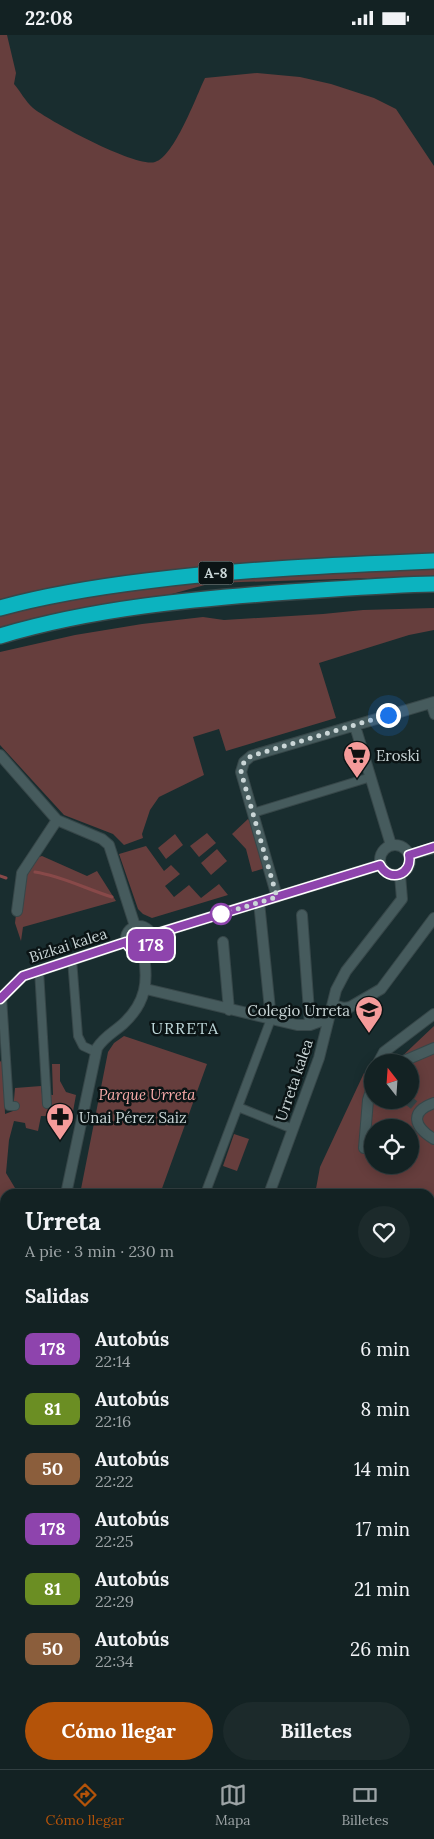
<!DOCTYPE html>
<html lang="es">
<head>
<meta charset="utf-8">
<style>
  body { margin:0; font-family:Lora,serif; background:#1c2a2b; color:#f1f3f6; height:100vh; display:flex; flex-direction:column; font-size:19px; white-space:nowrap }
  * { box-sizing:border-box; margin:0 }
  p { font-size:16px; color:#9da4a6 }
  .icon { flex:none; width:28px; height:28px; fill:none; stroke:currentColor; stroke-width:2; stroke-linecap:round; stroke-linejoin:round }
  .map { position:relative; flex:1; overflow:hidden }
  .details { position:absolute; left:0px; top:1154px; width:435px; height:581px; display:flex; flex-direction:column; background:#132223; border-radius:15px 15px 0 0; box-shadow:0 2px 12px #0003,0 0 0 1px #323f41 }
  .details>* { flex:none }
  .badge { padding:0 10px; border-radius:8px; font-size:18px; line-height:32px }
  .needle { width:32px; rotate:343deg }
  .fabs { position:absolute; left:364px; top:1019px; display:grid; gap:10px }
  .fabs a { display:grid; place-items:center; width:55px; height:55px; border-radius:50%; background:#132223; box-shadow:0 2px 12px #0003,0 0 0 1px #323f41; font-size:25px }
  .you { position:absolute; width:25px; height:25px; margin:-12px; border:4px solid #fff; border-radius:50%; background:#1a73e8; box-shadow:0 0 0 8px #1a73e833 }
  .map>.badge { position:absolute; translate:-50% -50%; box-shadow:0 0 0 2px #fff }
  h2 { padding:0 25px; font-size:19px; line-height:45px }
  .round { display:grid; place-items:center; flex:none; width:52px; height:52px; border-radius:26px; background:#1c2a2b }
  .head { display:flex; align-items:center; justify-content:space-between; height:85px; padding:0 25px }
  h1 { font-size:24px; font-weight:700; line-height:38px }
  .cta { display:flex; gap:10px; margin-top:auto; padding:10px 25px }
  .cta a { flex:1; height:58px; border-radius:30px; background:#b45309; color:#fff; font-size:20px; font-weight:700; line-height:58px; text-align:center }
  .cta a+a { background:#1c2a2b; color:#f1f3f6 }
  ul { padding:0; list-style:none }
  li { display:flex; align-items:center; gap:15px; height:60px; padding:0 25px }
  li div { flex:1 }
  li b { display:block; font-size:19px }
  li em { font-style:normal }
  li .badge { min-width:55px; font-weight:700; text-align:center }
  .status { display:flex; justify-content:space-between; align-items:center; height:35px; padding:0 25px; background:#132223; direction:ltr }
  .status svg { height:14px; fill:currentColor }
  .tab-bar { display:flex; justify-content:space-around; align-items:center; height:70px; border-top:1px solid #323f41; background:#132223; font-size:14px; color:#9da4a6 }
  .tab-bar a { display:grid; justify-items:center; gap:2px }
  .tab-bar .current { color:#b45309 }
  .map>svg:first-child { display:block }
  .green { fill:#663e3d; fill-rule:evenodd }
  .water { fill:#884949 }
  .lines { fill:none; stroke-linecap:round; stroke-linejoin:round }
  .stream { stroke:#884949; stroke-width:3 }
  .minor-tunnel { stroke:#344648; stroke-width:10; stroke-dasharray:10 5; stroke-linecap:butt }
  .pedestrian-casing { stroke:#374749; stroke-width:10 }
  .minor-casing { stroke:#374749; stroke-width:12 }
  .tertiary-casing { stroke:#374749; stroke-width:15 }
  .trunk-casing { stroke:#374749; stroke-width:16 }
  .motorway-casing { stroke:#374749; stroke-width:18 }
  .pedestrian { stroke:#465b5d; stroke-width:8 }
  .minor { stroke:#465b5d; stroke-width:10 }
  .tertiary { stroke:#465b5d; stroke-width:12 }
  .trunk { stroke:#18a2ac; stroke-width:14 }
  .motorway { stroke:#0cb3bf; stroke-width:15 }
  .line-casing { stroke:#fff; stroke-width:11 }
  .line { stroke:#8e44ad; stroke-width:8 }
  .walk { stroke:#cad6d7; stroke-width:5; stroke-dasharray:0 9 }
  .stop-dot { fill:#fff; stroke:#8e44ad; stroke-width:2.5 }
  .labels { text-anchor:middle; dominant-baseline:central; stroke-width:5; stroke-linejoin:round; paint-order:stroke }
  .shield { fill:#0b1415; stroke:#919c9d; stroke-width:1 }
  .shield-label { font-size:14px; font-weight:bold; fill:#cad6d7 }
  .poi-label { font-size:15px; fill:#cad6d7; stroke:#0b1415; text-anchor:start }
  .street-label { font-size:15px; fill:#cad6d7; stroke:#0b1415 }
  .park-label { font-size:15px; font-style:italic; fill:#f9aba9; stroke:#0b1415 }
  .neighbourhood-label { font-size:16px; letter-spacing:1px; fill:#bdd6d8; stroke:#0b1415 }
</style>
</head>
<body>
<div class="status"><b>22:08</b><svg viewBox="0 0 49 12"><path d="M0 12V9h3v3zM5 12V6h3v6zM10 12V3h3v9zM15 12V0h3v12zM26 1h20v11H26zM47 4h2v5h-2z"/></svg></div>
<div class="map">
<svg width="434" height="1734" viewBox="0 0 434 1734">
  <rect width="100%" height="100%" fill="#192d2f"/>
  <path class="green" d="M0,0H7L16,38L14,49C20,56 26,67 33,73C49,86 136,133 155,127C174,122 196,62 205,43L257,38L300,42L331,49L374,63L396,74L434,131V541L212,548L0,606Z
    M434,573V595L409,600L319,628L336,683L226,716L219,694L193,702L204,740L159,762L150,775L142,799L143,803L124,810L113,799L64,780L0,710V617L75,600L142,589L203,582L224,585L323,579L363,575Z
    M248,784L253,791L265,833L252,837L246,814L232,799Z
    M207,798L216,808L199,822L190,811Z
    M175,799L183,810L166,824L158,813Z
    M146,811L164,836L171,830L180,839L165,851L174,862L189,850L201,863L219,849L228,860L152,883L143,879L138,874L119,819Z
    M217,814L227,826L211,840L201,828Z
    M42,821L87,841L97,836L116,866L23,892L21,906L15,888L20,844L29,825Z
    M434,991V1476L430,1474V1159H315L320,1132L364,1038L372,1049V1065H410V1028L396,1027ZM372,1092H410V1130H372Z
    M124,1001L207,1029L160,1159H80L108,1017L114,1008Z
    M3,1023L5,1079L13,1076L15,1053L41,1051L42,1059L53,1060L52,1029H60V1046L66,1057L76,1060L72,1082L41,1081L38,1096L26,1093L25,1088L14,1086L9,1105L6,1138L18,1158L5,1159V1199L0,1177V1027Z
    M234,1099L249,1104L237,1136L223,1131Z
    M0,1397L5,1398V1730H192L184,1734H0Z
    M224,1730H298L289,1734H215Z"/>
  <path class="water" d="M430,1612L434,1618V1696L430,1689Z"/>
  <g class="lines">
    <path class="stream" d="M35,837C62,841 86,854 112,862
      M0,841L6,843"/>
    <path class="minor-tunnel" d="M408,1065L414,1070"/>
    <defs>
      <path id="pedestrian" d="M430,668L434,680
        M253,778L371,742
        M72,924L78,1001L83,1011L96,1017
        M39,935L47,1069
        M2,962L9,1071H15
        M238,1072L293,1094
        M205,1159L271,984"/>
      <path id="minor" d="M355,691L391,810
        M0,720L57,785L102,804L109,810L135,891
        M380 825a15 15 0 1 1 30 0a15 15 0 1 1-30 0Z
        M409,820L434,813
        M277,862L241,737L244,727L251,721L434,667
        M259,867L271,984
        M17,876L22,838L57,785
        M302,880L310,990
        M126 904a13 13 0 1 1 26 0a13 13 0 1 1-26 0Z
        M152,900L380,830
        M223,907L229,975
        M146,954L297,990H310L329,983
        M0,964L23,941L126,907
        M333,970L344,973L350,972L381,954L434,883
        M378,1028L384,1017L434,979
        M399,1028L434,1013
        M434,1068C409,1077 414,1092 434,1104
        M364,1113L368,1065L372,1052
        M66,1159L97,1013C105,1001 113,998 123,989C146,968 149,946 143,917
        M269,1159L319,1023L336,955L346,936L402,864L400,840
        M430,1222L434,1215
        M0,1236L5,1240
        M430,1284L434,1276
        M430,1327L434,1328
        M430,1458L434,1455
        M402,1730L403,1734
        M17,1734L18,1730
        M316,1734L324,1730"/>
      <path id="tertiary" d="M430,1623L434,1621
        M196,1734L205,1730"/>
      <path id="trunk" d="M0,1303L5,1302
        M0,1314L5,1313
        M430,1486L434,1488
        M430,1501L434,1504"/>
      <path id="motorway" d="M0,573C47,560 97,552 146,546C242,534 338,530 434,526
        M0,601C93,573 193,564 289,557C338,554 386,550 434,549"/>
    </defs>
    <use href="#pedestrian" class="pedestrian-casing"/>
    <use href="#minor" class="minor-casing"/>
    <use href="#tertiary" class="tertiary-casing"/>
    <use href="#trunk" class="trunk-casing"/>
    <use href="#motorway" class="motorway-casing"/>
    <use href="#pedestrian" class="pedestrian"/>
    <use href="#minor" class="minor"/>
    <use href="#tertiary" class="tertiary"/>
    <use href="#trunk" class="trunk"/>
    <use href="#motorway" class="motorway"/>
  </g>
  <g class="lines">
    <defs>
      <path id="line" d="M0,964L23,941L126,907C131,918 141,920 150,912L152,900L380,830C389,848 413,840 409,820L434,812"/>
    </defs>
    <use href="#line" class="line-casing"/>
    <use href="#line" class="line"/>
    <path class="walk" d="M221,879L277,862L241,737L244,727L251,721L388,680"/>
  </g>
  <defs>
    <symbol id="supermarket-pin" viewBox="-11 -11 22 30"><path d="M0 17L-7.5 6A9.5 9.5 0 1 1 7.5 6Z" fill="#f59b9a" stroke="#0b1415"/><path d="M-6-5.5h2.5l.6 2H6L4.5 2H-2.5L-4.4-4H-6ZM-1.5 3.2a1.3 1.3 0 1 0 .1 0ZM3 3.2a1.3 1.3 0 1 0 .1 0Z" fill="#111"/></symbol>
    <symbol id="school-pin" viewBox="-11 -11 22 30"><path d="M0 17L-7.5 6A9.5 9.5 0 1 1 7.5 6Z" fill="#f59b9a" stroke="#0b1415"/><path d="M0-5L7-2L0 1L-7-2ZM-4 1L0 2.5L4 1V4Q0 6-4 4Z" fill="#111"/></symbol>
    <symbol id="pharmacy-pin" viewBox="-11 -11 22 30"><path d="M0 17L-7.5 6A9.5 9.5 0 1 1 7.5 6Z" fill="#f59b9a" stroke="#0b1415"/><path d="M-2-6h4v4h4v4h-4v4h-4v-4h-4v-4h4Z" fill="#111"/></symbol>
  </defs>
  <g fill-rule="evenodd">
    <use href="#supermarket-pin" x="341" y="704" width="32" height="43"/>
    <use href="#school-pin" x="353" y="959" width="32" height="43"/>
    <use href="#pharmacy-pin" x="44" y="1066" width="32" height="43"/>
  </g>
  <circle class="stop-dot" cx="221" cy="879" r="10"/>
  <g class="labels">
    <rect class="shield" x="198.5" y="526.5" width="35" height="23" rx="4"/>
    <g class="shield-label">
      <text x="216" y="538">A-8</text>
    </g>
    <g class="poi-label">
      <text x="376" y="720">Eroski</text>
      <text x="350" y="975" text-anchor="end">Colegio Urreta</text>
      <text x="79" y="1082">Unai Pérez Saiz</text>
    </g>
    <g class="street-label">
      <text transform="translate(68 910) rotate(-18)">Bizkai kalea</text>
      <text transform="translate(294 1045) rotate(-71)">Urreta kalea</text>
    </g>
    <g class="park-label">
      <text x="147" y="1059">Parque Urreta</text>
    </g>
    <g class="neighbourhood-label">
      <text x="185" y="993">URRETA</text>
    </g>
  </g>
</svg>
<div class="fabs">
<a><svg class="needle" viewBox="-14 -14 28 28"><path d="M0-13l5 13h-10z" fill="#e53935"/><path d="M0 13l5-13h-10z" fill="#9da4a6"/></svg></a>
<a><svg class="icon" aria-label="locate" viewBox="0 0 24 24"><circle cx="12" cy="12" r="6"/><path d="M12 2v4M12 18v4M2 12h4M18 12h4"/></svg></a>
</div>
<div class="you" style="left:388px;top:680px"></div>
<b class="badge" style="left:151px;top:910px;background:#8e44ad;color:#fff">178</b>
<section class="details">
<div class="head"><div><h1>Urreta</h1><p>A pie · 3 min · 230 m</p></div><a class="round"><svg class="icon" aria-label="heart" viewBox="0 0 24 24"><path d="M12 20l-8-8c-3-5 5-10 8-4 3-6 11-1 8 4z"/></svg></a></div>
<h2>Salidas</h2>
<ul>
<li><span class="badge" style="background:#8e44ad;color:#fff">178</span><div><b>Autobús</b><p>22:14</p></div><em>6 min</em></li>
<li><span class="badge" style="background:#6b8e23;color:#fff">81</span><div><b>Autobús</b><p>22:16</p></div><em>8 min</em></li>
<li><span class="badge" style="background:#8b5e3c;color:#fff">50</span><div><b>Autobús</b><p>22:22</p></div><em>14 min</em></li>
<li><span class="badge" style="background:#8e44ad;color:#fff">178</span><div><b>Autobús</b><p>22:25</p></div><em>17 min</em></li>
<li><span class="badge" style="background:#6b8e23;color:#fff">81</span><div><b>Autobús</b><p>22:29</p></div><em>21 min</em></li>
<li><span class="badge" style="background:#8b5e3c;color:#fff">50</span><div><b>Autobús</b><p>22:34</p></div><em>26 min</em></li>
</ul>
<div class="cta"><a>Cómo llegar</a><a>Billetes</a></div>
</section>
</div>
<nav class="tab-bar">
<a class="current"><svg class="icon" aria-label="directions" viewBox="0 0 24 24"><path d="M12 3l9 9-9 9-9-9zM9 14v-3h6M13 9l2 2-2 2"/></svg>Cómo llegar</a>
<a><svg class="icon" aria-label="map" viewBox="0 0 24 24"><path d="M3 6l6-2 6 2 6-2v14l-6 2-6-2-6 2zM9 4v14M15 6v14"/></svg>Mapa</a>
<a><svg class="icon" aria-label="tickets" viewBox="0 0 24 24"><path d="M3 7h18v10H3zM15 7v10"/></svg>Billetes</a>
</nav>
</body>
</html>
